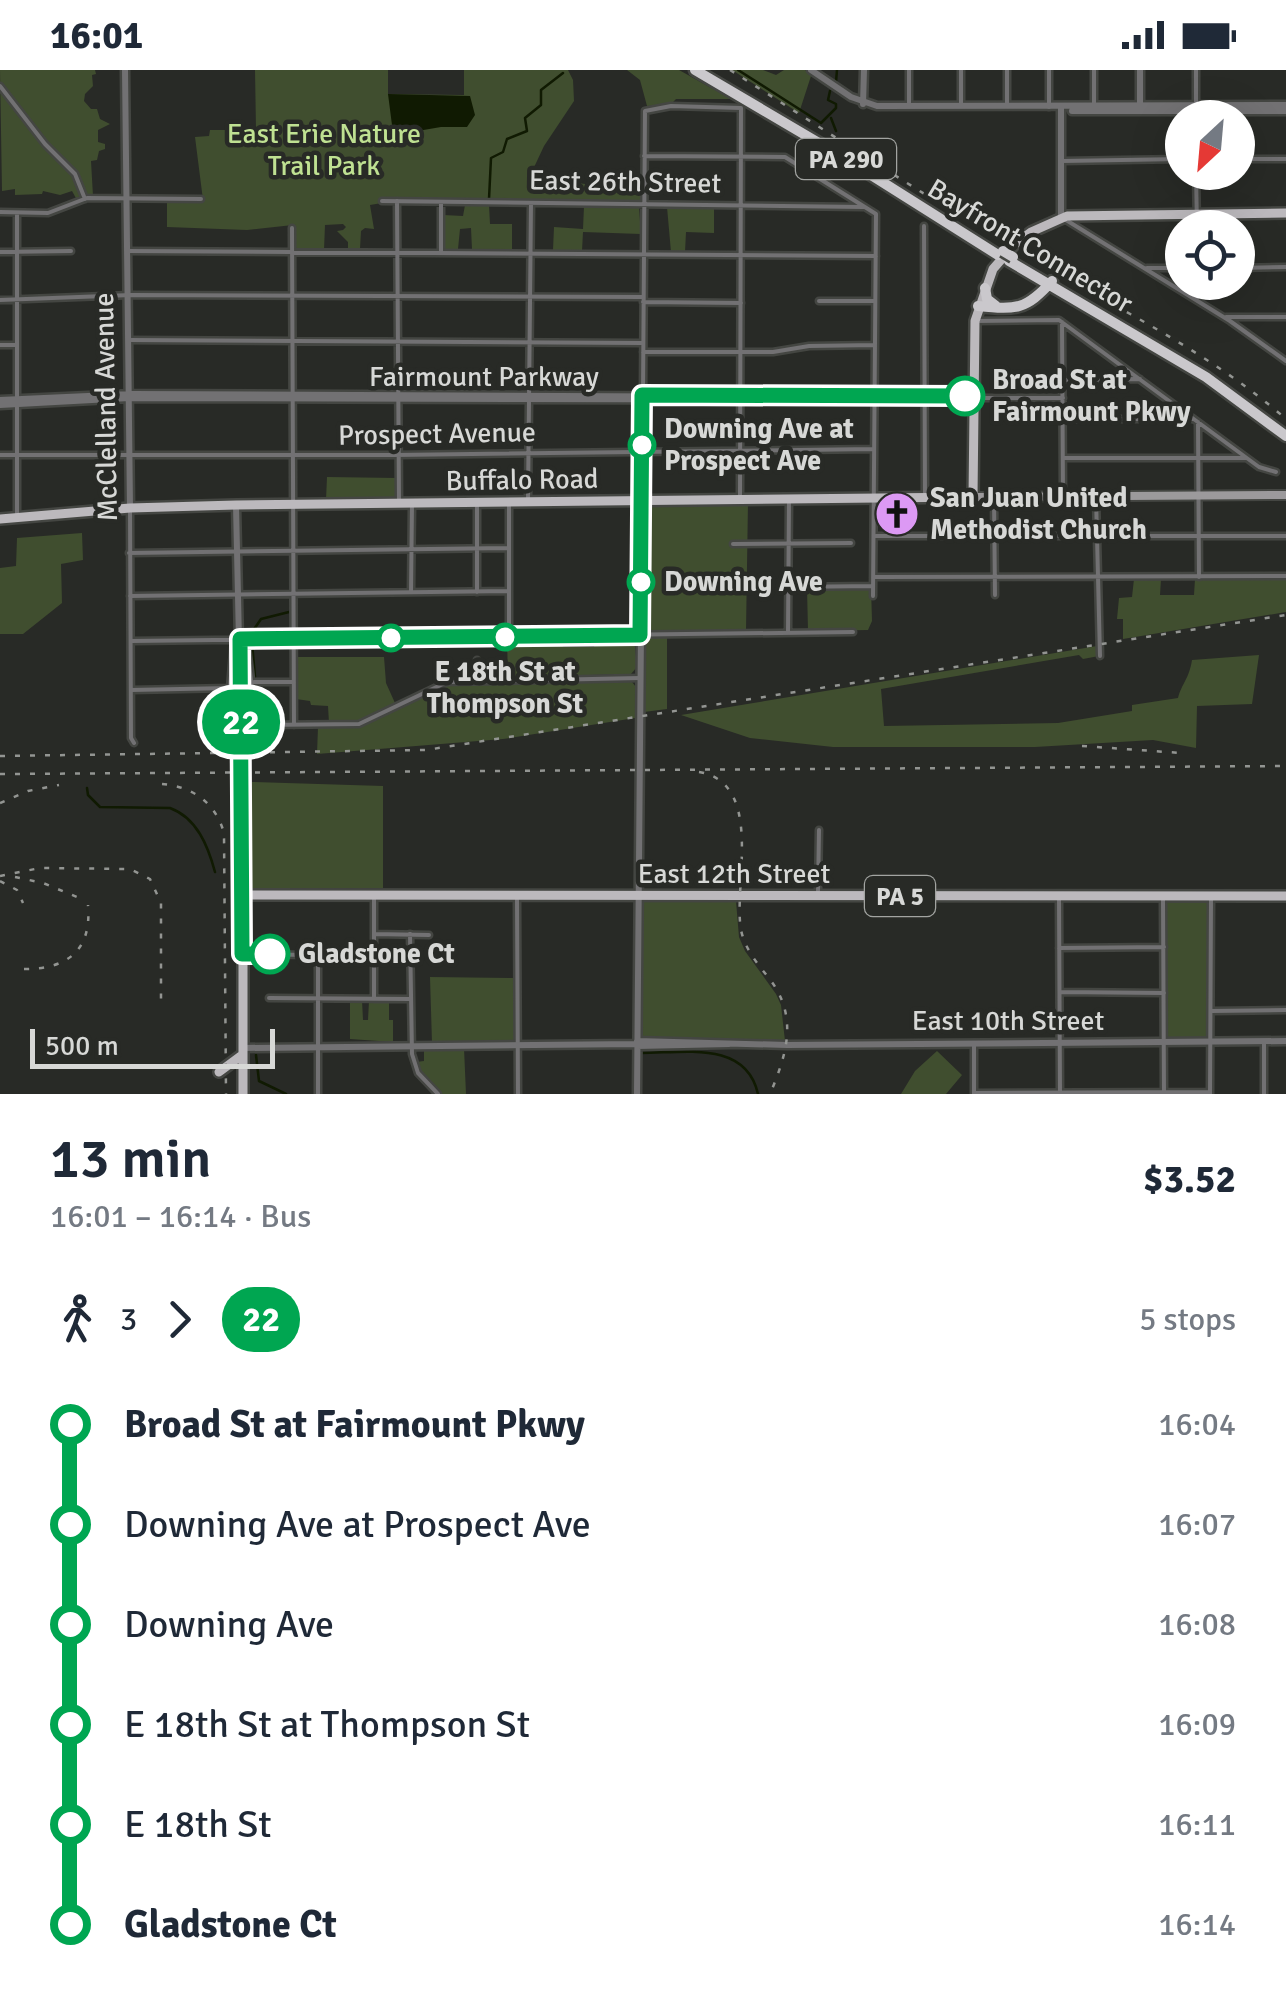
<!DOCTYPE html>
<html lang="en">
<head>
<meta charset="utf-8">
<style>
  body { margin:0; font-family:Signika,sans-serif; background:#f2f2f3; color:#1f2937; height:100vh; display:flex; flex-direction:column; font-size:38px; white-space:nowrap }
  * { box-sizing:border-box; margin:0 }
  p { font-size:32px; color:#747a83 }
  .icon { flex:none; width:55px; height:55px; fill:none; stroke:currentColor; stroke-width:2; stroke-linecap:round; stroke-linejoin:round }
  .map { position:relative; height:1024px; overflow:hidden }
  .sheet { display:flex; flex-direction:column; background:#fff; flex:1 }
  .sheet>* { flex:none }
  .badge { padding:0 20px; border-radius:32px; font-size:35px; line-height:65px }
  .needle { width:65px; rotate:206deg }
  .buttons { position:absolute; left:1165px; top:30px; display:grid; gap:20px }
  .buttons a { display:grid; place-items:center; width:90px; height:90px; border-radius:50%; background:#fff; box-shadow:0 10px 40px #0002; font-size:50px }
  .scale { position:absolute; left:30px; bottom:25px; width:245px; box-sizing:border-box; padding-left:10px; border:5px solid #d7d8d6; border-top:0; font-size:28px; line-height:35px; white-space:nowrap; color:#d7d8d6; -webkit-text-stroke:8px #282a26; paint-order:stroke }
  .map>.badge { position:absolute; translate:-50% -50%; box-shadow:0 0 0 5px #fff }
  .legs { display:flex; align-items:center; gap:15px; height:110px; padding:0 50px; font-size:32px }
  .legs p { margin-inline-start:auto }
  .overview { display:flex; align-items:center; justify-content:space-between; height:170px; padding:0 50px }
  h1 { font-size:55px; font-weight:600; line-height:75px }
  ul { padding:0 50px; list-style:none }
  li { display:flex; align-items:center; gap:35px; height:100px; font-size:38px }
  li i { display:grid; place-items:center; width:15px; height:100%; margin:0 12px; background:currentColor }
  li i::after { content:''; width:25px; height:25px; margin:-12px; border:8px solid; border-radius:50%; background:#fff }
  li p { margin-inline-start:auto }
  li:first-child i { background:linear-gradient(#0000 50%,currentColor 0) }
  li:last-child i { background:linear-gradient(currentColor 50%,#0000 0) }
  .status { display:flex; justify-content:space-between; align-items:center; height:70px; padding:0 50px; background:#fff; direction:ltr }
  .status svg { height:28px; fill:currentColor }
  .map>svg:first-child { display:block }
  .green { fill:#404e2f }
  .water { fill:#101a02 }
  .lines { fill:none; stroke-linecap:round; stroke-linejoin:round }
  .stream { stroke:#101a02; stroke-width:2.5 }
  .minor-casing { stroke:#444642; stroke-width:9 }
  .tertiary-casing { stroke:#444642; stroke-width:11 }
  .secondary-casing { stroke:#444642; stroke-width:12 }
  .primary-casing { stroke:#444642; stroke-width:14 }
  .trunk-casing { stroke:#444642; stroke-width:15 }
  .minor { stroke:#727173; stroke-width:4 }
  .tertiary { stroke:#727173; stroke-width:6 }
  .secondary { stroke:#9c9a9c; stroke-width:8 }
  .primary { stroke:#bcb9bd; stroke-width:9 }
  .trunk { stroke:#cac8cc; stroke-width:10 }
  .rail { stroke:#939592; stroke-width:2.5; stroke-dasharray:5 10; stroke-linecap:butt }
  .tertiary-bridge-casing { stroke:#444642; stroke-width:11; stroke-linecap:butt }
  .trunk-bridge-casing { stroke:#444642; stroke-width:15; stroke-linecap:butt }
  .tertiary-bridge { stroke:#727173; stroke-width:6 }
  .trunk-bridge { stroke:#cac8cc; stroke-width:10 }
  .line-1-casing { stroke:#fff; stroke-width:22 }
  .line-1 { stroke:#00a651; stroke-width:15 }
  .stop-1-dot { fill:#fff; stroke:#00a651; stroke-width:5 }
  .labels { text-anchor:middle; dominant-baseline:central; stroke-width:9; stroke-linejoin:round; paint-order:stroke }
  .shield { fill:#282a26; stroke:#a2a4a1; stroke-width:2.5 }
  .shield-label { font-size:25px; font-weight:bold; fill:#d7d8d6 }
  .park-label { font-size:28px; fill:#bfe192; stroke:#282a26 }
  .street-label { font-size:28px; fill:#d7d8d6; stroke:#282a26 }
  .stop-label { font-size:28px; font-weight:bold; fill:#d7d8d6; stroke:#282a26; text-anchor:start }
  .poi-label { font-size:28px; font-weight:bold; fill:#d7d8d6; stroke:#282a26; text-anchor:start }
</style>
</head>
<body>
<div class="status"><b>16:01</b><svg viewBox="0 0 49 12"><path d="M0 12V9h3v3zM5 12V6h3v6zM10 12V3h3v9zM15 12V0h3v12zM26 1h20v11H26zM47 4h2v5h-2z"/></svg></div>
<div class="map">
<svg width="1286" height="1024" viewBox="0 0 1286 1024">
  <rect width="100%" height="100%" fill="#282a26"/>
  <path class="green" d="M0,0H95L96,4L92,5L93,16L85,24L84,31L91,39H97L100,49L110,54L98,60V72L105,74V79L99,81L97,90L91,91L93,126L77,130L72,121L60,125L43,121L42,124L15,125V119L2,121Z
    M255,0H388V24L464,25V0H568L573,10L574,31L544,76L529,108L642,120V131L383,129L382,133L370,135L374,159L365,158L361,161L360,179L348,180V172L337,161L343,160L346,157L343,154L325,155L324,180H294L293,155L247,160L167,157V131L203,130L195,67L209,66L210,60H256Z
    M627,0H679L731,29H676L670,35L647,36L640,10Z
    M732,0H763L776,5L784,0H805L811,6L799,43Z
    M465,135H489L490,154H512V180L472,179L471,158L460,159L458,179H443V145L463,146Z
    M584,136L639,138L641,164L583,162L582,181L553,180L554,157L583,159Z
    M667,137L714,138V163L686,162L685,182H671Z
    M327,407L397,408L396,430H326Z
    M748,432L746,561L644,562L647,434Z
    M82,463L83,490L61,494L62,533L23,564H0V498L16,496L17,468Z
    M1286,508V542L1123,569V549H1117L1119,528L1132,527L1134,509H1161L1160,525H1194L1195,509Z
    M871,517L872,551L868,560L808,561L807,518Z
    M634,567L637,597L631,604L508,607L507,570L564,568L563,577H594L595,571L590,568Z
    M645,568H667V639L644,642Z
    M1097,576L1099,586L1083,589L1079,585L881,619L884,656L1058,653L1132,641V635L1178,628C1182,613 1189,609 1192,590L1259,585L1252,634L1197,636L1196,678L1153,670L1035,677H833L750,668L681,645Z
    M296,587H384L386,613L395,633L362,650L329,653L328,636L311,635L310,631L296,629Z
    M604,610L632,612L636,617L635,648L503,669L317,684L318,657L364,655L447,614Z
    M252,712L383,716V818H250Z
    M736,831L739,867L745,881L776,924L781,935L785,971L648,969L639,966L641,832Z
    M1205,831L1208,833L1209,968L1166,969L1165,832Z
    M430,907L514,908L516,968L512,972L432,973Z
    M350,930H362L363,950H368L369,931H389V950H393V972L350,969Z
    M424,978H464L466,1024H440L422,1005L416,992L424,991Z
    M937,981L962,1005L946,1024H901L915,1001Z"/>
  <path class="water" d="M388,24L470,26L475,45L467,57H441L400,64L392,55Z"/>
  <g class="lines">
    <path class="stream" d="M738,0L821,53L836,38V34L828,30L830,21
      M836,12L837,0
      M831,48L836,61
      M489,129L491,88L503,82L507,69L527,61L525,48L541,35V20L563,3
      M250,565L261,549L289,542
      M252,573L255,607
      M256,616L260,651
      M87,718L88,725L100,737L170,738C197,748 208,776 215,802
      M641,983C684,983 746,970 758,1024
      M256,985L259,1011L286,1024"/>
    <defs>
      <path id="minor" d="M1196,0V48
        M0,16L45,74L75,104L85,129
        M909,36V0
        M961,36V0
        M1007,36V0
        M1094,36V0
        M1049,37V0
        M644,86L785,87L876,144L873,526
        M1238,89H1286
        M1062,91L1182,89
        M1196,102L1197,158
        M382,131L863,137
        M397,131L399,432
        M0,142L48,143L87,128L201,129
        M17,143V448
        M1066,150L1230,251L1286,291
        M924,156L925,427
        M292,158L294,655
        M127,181L876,186
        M0,182L71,181
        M441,182V132
        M1147,198H1182
        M1238,198L1286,197
        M1197,228V212
        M0,230L131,225L643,227
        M819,231H874
        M643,232L741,233
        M1226,247H1286
        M975,251L1059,250L1259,397L1276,402
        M1062,252L1063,427
        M128,270L643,273
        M0,275H16
        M643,282H773L809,276L875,275
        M1065,310L1140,309
        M643,325L645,41L671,36L741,38L740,426
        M977,328H1063
        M1063,349H1193
        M1198,352L1199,507
        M0,385H395L874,379
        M1063,388H1246
        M994,427L995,525
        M1096,427L1100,586
        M528,429L531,133
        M509,433V567
        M130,438L131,668L134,673
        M876,466H1286
        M733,474L851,473
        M129,483L508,478
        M873,507L1286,506
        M788,517L873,516
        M411,522L412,434
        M477,522V433
        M130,526L509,521
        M788,563L789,429
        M246,569L256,651L260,655L359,654L447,612L640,608
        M131,571L853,562
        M477,611V590
        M254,612H294
        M131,620L230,618L234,569
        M818,821L819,760
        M374,828V929
        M517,829L518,1024
        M1059,829L1060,1024
        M1163,829L1164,1024
        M374,864L429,865
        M410,864L412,984L418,1003L438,1024
        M1059,878L1164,877
        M245,884L313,885L318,888V1024
        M1060,922L1164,923
        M269,928L410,929
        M1211,941L1286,940
        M1264,974V1024
        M974,1023L1210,1022
        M974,1024V973
        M1210,1024L1211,829"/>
      <path id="tertiary" d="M125,0L130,438
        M811,0L851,27L877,36L1286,35
        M863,34L864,0
        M1061,37V149
        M1140,39V0
        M1072,41H1286
        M0,330L132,324L967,328L961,330L129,328L0,335
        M236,435L241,663
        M241,718L243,825
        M637,971L787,975L1286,971
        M637,976L729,974
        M243,978L637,974
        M637,1024L643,326"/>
      <path id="secondary" d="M973,427L1286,425"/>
      <path id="primary" d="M0,449L130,438L236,435L973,427L975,251L993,199L1014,175L1031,162L1067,146L1286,143
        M219,1002L242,985
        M243,1024V825L1286,826"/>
      <path id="trunk" d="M695,0L841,86L998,185
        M1009,191L1206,307L1286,366
        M985,218L987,229L996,236
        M978,236C1016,240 1026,240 1052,211"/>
    </defs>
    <use href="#minor" class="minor-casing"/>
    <use href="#tertiary" class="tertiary-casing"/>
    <use href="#secondary" class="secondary-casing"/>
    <use href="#primary" class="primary-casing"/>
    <use href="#trunk" class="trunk-casing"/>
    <use href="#minor" class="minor"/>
    <use href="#tertiary" class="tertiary"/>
    <use href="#secondary" class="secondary"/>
    <use href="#primary" class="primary"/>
    <use href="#trunk" class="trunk"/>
    <path class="rail" d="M730,0C825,60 918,122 1015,179C1106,233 1206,279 1286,349
      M1082,676L1181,683
      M0,686L426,680L1286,545
      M699,702C765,713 733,815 741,860C745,879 757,893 768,907C799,945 787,984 770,1024
      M0,704L1286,696
      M162,714C193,717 215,732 224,763L226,1024
      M0,733L28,721L59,715
      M0,806L40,798L130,799L150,809L161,833V930
      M15,807L43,813L77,827
      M0,811L17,820L23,833
      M24,899C66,899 92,882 88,835"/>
    <defs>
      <path id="tertiary-bridge" d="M241,663V718"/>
      <path id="trunk-bridge" d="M1003,181L1013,187"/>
    </defs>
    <use href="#tertiary-bridge" class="tertiary-bridge-casing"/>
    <use href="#trunk-bridge" class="trunk-bridge-casing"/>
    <use href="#tertiary-bridge" class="tertiary-bridge"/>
    <use href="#trunk-bridge" class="trunk-bridge"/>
  </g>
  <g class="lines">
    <defs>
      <path id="line-1" d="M270,884H242L240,569L640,565L642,325L965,326"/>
    </defs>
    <use href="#line-1" class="line-1-casing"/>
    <use href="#line-1" class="line-1"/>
  </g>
  <defs>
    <symbol id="church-disc" viewBox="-11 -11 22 22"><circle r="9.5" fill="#dc99f4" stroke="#282a26"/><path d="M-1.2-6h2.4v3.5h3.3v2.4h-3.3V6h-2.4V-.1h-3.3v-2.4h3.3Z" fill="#111"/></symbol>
  </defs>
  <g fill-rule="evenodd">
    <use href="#church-disc" x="872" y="419" width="50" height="50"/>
  </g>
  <g class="stop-1-dot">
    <circle cx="965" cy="326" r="18"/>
    <circle cx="642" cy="375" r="12"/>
    <circle cx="641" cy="512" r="12"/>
    <circle cx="505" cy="567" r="12"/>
    <circle cx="391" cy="568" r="12"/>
    <circle cx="270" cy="884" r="18"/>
  </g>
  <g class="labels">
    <g class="shield">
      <rect x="796" y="69" width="100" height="40" rx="8"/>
      <rect x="865" y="806" width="70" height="40" rx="8"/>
    </g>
    <g class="shield-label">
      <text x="846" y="89">PA 290</text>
      <text x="900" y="826">PA 5</text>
    </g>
    <g class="park-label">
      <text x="324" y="64">East Erie Nature<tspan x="324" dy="32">Trail Park</tspan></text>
    </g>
    <g class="street-label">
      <text transform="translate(625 112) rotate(1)">East 26th Street</text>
      <text transform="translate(1030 176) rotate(31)">Bayfront Connector</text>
      <text x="484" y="307">Fairmount Parkway</text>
      <text transform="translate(106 337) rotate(-91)">McClelland Avenue</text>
      <text transform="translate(437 364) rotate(-1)">Prospect Avenue</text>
      <text transform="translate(522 410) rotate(-1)">Buffalo Road</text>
      <text x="734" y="804">East 12th Street</text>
      <text x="1008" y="951">East 10th Street</text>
    </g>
    <g class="stop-label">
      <text x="992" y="310">Broad St at<tspan x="992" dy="32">Fairmount Pkwy</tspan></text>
      <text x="664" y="359">Downing Ave at<tspan x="664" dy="32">Prospect Ave</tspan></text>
      <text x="664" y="512">Downing Ave</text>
      <text x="505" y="602" text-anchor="middle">E 18th St at<tspan x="505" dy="32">Thompson St</tspan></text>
      <text x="298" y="884">Gladstone Ct</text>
    </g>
    <g class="poi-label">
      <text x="930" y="428">San Juan United<tspan x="930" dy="32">Methodist Church</tspan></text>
    </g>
  </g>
</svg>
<div class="buttons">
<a><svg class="needle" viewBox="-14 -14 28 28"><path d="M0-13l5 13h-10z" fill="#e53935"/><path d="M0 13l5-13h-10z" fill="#747a83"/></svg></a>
<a><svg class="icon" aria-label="locate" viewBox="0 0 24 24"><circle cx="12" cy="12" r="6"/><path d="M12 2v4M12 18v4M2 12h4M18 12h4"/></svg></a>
</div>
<div class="scale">500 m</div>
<b class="badge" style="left:241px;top:652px;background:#00a651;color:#fff">22</b>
</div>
<section class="sheet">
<div class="overview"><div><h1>13 min</h1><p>16:01 – 16:14 · Bus</p></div><b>$3.52</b></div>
<div class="legs"><svg class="icon" aria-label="walk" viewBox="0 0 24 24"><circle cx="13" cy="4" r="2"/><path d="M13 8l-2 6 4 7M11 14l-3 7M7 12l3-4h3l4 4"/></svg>3<svg class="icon" aria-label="forward" viewBox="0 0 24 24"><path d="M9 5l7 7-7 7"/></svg><b class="badge" style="background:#00a651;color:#fff">22</b><p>5 stops</p></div>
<ul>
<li><i style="color:#00a651"></i><b>Broad St at Fairmount Pkwy</b><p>16:04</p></li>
<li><i style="color:#00a651"></i><span>Downing Ave at Prospect Ave</span><p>16:07</p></li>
<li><i style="color:#00a651"></i><span>Downing Ave</span><p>16:08</p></li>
<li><i style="color:#00a651"></i><span>E 18th St at Thompson St</span><p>16:09</p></li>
<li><i style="color:#00a651"></i><span>E 18th St</span><p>16:11</p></li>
<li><i style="color:#00a651"></i><b>Gladstone Ct</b><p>16:14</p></li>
</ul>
</section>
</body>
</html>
